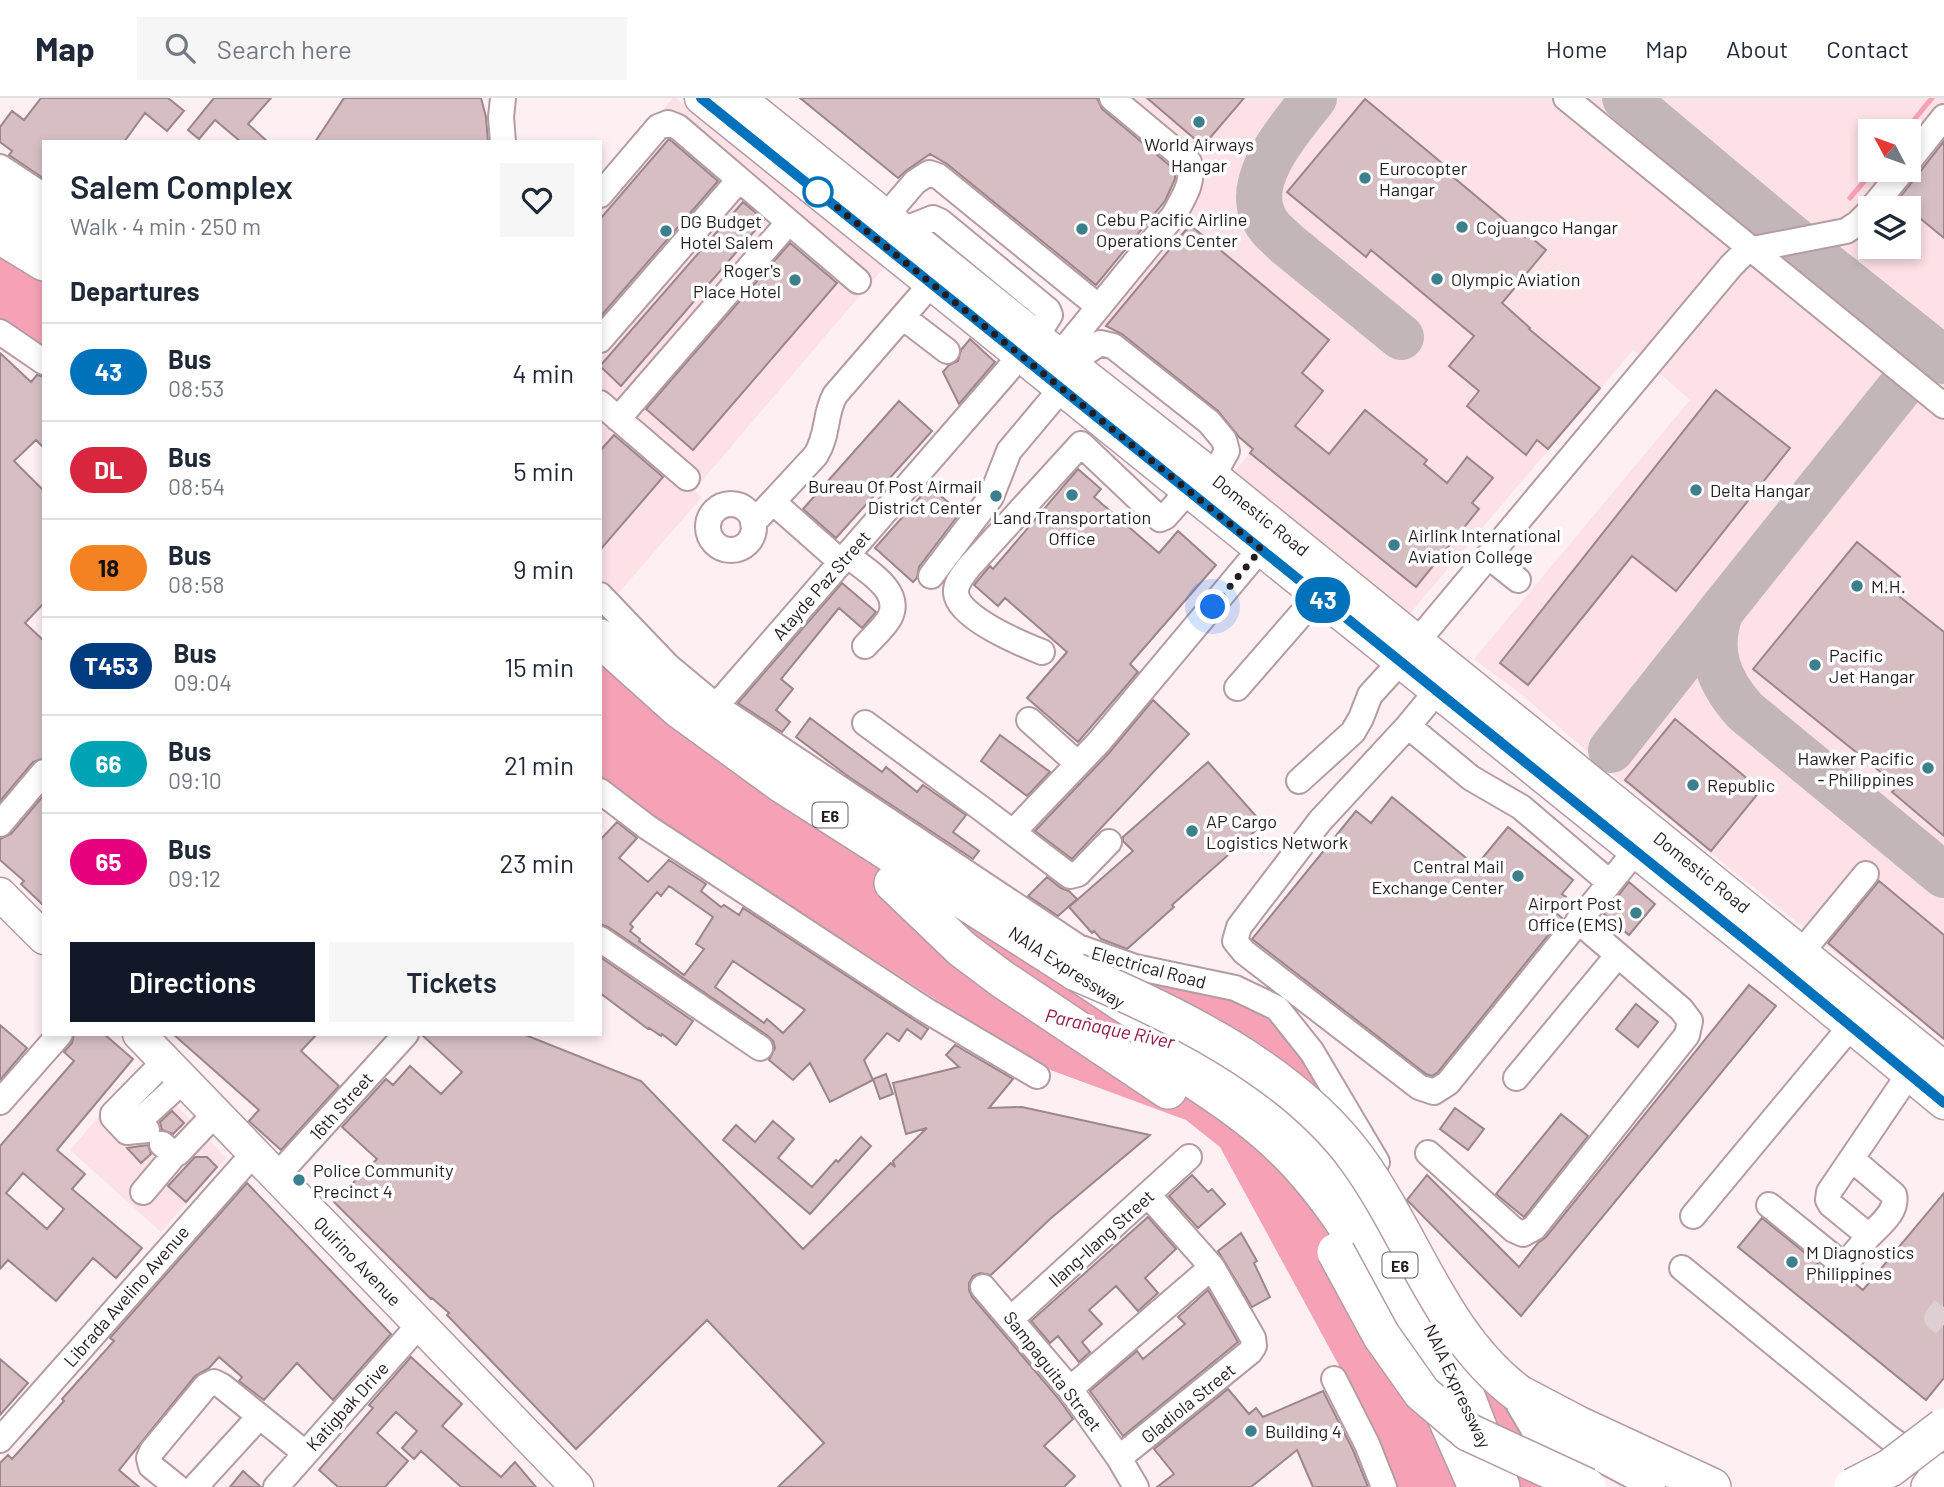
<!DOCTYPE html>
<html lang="en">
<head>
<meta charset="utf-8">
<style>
  body { margin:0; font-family:Barlow,sans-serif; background:#f6f6f7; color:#1f2937; height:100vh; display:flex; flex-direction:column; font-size:26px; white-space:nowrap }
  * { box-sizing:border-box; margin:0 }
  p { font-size:23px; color:#747a83 }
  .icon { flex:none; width:38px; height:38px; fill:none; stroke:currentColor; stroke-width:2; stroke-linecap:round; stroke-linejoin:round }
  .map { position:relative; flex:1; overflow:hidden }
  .drawer { position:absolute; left:42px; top:42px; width:560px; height:896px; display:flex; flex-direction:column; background:#fff; border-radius:0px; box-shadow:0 4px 10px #0003 }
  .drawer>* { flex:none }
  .badge { padding:0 14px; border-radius:23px; font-size:24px; line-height:46px }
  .needle { width:46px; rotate:311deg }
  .buttons { position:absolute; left:1858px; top:21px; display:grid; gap:14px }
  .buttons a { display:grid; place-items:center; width:63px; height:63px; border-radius:0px; background:#fff; box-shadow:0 4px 10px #0003; font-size:35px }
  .you { position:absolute; width:35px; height:35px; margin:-18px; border:5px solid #fff; border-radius:50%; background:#1a73e8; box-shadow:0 0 0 10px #1a73e833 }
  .map>.badge { position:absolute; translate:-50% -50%; box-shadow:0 0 0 4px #fff }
  h2 { padding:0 28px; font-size:26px; line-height:63px }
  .round { display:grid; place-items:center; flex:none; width:74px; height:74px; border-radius:0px; background:#f6f6f7 }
  .headline { display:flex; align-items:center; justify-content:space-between; height:119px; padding:0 28px }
  h1 { font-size:33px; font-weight:600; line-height:52px }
  .button { display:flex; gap:14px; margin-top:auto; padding:14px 28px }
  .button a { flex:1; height:80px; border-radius:0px; background:#111827; color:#fff; font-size:28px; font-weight:600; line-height:80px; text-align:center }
  .button a+a { background:#f6f6f7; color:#1f2937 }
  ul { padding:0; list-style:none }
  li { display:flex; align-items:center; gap:21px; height:98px; padding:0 28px; border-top:2px solid #e0e1e3 }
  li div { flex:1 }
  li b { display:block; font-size:26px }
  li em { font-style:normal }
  li .badge { min-width:77px; font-weight:700; text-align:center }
  header { display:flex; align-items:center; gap:42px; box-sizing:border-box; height:98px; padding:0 35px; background:#fff; border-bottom:2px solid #e0e1e3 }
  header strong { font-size:33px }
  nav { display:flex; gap:38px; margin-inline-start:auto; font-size:24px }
  .search { width:490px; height:63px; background:#f6f6f7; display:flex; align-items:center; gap:18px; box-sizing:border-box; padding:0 24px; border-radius:0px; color:#747a83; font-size:26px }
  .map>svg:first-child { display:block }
  .built { fill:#fce1e7; fill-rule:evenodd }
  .water { fill:#f5a2b7 }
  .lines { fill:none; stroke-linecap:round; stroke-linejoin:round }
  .stream { stroke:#f5a2b7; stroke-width:5 }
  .taxiway { stroke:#c3b6b8; stroke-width:46 }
  .building { fill:#d6bec3; stroke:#9c868b; stroke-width:2; fill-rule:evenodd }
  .minor-tunnel { stroke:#ddcfd2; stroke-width:24; stroke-dasharray:24 12; stroke-linecap:butt }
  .minor-casing { stroke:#b49ca2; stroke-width:28 }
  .major-casing { stroke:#b49ca2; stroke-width:35 }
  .highway-casing { stroke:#b49ca2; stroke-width:40 }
  .minor { stroke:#fff; stroke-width:24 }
  .major { stroke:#fff; stroke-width:32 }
  .highway { stroke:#fff; stroke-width:37 }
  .highway-bridge-casing { stroke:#b49ca2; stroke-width:40; stroke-linecap:butt }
  .highway-bridge { stroke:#fff; stroke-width:37 }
  .line-casing { stroke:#fff; stroke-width:16 }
  .line { stroke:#0072bc; stroke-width:10 }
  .walk { stroke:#251c1e; stroke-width:7; stroke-dasharray:0 12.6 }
  .poi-dot { fill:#3c808e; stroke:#fff; stroke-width:2.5 }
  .stop-dot { fill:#fff; stroke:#0072bc; stroke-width:3.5 }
  .labels { text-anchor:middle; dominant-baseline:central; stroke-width:7; stroke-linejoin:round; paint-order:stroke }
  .shield { fill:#fff; stroke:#666062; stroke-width:2 }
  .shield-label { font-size:16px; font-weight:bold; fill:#251c1e }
  .poi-label { font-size:18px; fill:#251c1e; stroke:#fff; text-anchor:start }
  .street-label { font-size:18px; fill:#251c1e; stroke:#fff }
  .water-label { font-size:19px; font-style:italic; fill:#91194a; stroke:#fff }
</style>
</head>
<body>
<header>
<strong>Map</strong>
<div class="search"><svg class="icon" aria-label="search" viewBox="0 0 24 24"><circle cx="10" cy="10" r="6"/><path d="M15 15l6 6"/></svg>Search here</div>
<nav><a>Home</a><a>Map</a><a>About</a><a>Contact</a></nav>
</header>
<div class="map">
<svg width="1944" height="1389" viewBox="0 0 1944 1389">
  <rect width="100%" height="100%" fill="#feeff2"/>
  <path class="built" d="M673,0H676L886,167L694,392L701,400L616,498L600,481V85Z
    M800,0H1944V942L1614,677L1521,596L1474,561L1690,302L1633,252L1406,520L1233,375L1250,355L1244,344L932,87L926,94L910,80L905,86ZM1871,33H1909V72H1871ZM1871,110H1909V149H1871Z
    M141,970L226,1060L161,1134L70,1052Z"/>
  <path class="water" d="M0,84L44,112V251L0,223Z
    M600,510L695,603L1135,879L1232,902L1301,934L1541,1364L1549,1389H1395L1379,1341L1220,1049L1186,1022L1037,967L614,693L600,680Z"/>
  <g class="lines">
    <path class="stream" d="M1905,33L1932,0
      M1850,100L1874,72"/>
    <path class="taxiway" d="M1314,0C1292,28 1242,82 1265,122C1270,132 1280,139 1287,146L1401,239
      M1625,0L1796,143L1944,261
      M1944,263L1930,261L1918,267L1721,513C1706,552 1718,583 1745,613L1944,777
      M1611,652L1721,513"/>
  </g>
  <path class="building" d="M41,0H168L184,13L167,33L145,15L124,44H44L43,80L9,57L12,53L0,44V29L12,13L24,22Z
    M214,0H271L248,26L268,44H241L215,22L199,41L188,32Z
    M344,0H481L486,19L488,44H315Z
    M800,0H1097L1102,11L1175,72V81L1165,103L1096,187L947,66L930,56L907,72L898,80Z
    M1147,0H1244L1203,48Z
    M1365,1L1443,66L1440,68L1525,139L1527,136L1546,152L1502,205L1530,230L1529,231L1600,290L1548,351L1537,342L1526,357L1467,308L1479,293L1449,268L1474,238L1371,152L1366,159L1287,94Z
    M669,41L718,83L600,219V121Z
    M1944,43V140L1898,102Z
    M743,104L764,122L621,288L600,268Z
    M1190,127L1329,242L1302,275L1323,293L1295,328L1329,356L1365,312L1427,362L1424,366L1447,385L1467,359L1493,380L1472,405L1479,411L1416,489L1250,355L1253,351L1239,339L1218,313L1122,236L1106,228Z
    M790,145L837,185L693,352L646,311Z
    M970,241L995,264L959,306L943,274L949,267L958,263L961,252Z
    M0,255L31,284L37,277L44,279V350L36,342L14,363L44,393V505L25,525L44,543V660L33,664L0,703Z
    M1716,292L1790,350L1676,493L1632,458L1528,587L1500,565Z
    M899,303L932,333L836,440L803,411Z
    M614,337L663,379L600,452V353Z
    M1078,371L1101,391L1094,399L1159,455L1178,433L1216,467L1130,566L1138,574L1078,644L1027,600L1067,554L1005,500L998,508L974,487L990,468L993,471Z
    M930,388L960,415L919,469L917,480L913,484L875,450Z
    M1857,444L1900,479L1890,491L1944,534V738L1892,694L1898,688L1753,571Z
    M842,485L876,514L862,530L839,510L781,581L793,591L776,612L790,624L782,634L738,605Z
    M1153,602L1189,636L1072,761L1035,733L1109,655Z
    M810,620L882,674L886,669L917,694L923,687L966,717L953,734L979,753L973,761L849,679L796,639Z
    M1675,621L1761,692L1711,753L1625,682Z
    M1000,637L1050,674L1027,698L981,663Z
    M1208,664L1263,726L1172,807L1174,809L1127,851L1101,841L1094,833L1092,835L1069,809L1133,753L1123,743V739Z
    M44,697V808L21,786L24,783L0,762V741L11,736Z
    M1392,699L1476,768L1508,729L1573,782L1562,796L1566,799L1554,813L1562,820L1438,974L1432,978L1426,976L1252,841L1356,713L1371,725Z
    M617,724L637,740L619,760L648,784L669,762L706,786L701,793L721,809L724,807L739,817L743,810L928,931L921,941L907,931L899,943L887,935L864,962L873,982L830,1004L810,965L793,982L769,962L775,950L773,943L768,938L608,829L600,826V742ZM669,788L713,819L696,846L704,851L684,877L639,843L640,841L630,833L633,829L630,826L657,794L661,798ZM733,863L805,912L783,935L767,921L764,925L715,889Z
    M1047,779L1061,790L1069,793L1077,801L1058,818L1028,798Z
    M1879,783L1944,837V941L1828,845Z
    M1629,784L1655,806L1629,837L1604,816Z
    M600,859L693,923L676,947L662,936L661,938L649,930L648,931L600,895Z
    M1749,887L1776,908L1521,1218L1407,1102L1427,1077L1519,1169L1538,1145L1546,1139Z
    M1636,906L1658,924L1638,949L1616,931Z
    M0,927L27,950L0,982Z
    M74,936H104L133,961L57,1052L85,1076L72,1091L142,1150L116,1180L93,1160L56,1203L8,1162L0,1171V1048L74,963L64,954L72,945ZM23,1075L64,1111L47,1131L6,1095Z
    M173,936H317L301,953L339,988L281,1052L249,1023L259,1012Z
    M421,936H523L641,983L803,1151L891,1065L895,1069L893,1063L927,1030L906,1036L893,985L959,969L946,957L955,947L1013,981L989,1010L1022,1009L1150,1037L1050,1121L991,1177L980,1175L973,1178L969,1185V1192L972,1199L1058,1300L1073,1321L1044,1348L1075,1378L1064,1389H778L824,1345L707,1222L576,1351L447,1217L449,1215L432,1200L431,1201L334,1104L377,1061L342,1029L386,981L393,987L410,968L441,996L462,974Z
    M886,976L893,996L880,1001L873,981Z
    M1455,1010L1484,1031L1468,1052L1440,1031Z
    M172,1013L184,1025L173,1036L162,1032L160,1024Z
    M1561,1016L1588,1038L1524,1119L1496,1096Z
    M773,1023L794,1041L778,1060L812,1089L836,1062L838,1064L861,1039L871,1048L810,1116L723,1042L736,1027L755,1044Z
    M148,1047L151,1056L141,1065L127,1050Z
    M195,1059H207L217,1069L186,1104L168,1088Z
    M1192,1077L1208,1094L1212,1091L1225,1106L1198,1130L1169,1098Z
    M247,1085L391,1236L333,1302L297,1265L264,1302L239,1283L242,1279L219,1259L209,1270L195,1278L119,1372L139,1389H0V1365L8,1357L12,1361L64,1303L62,1301L114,1243L110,1240Z
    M1944,1095V1280L1926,1302L1738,1149L1762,1120L1832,1177L1839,1180L1847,1179L1863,1192Z
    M1148,1119L1176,1151L1145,1180L1158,1195L1138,1213L1116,1188L1089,1212L1102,1226L1082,1244L1090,1254L1079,1264L1058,1238L1050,1245L1031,1223Z
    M1241,1135L1257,1163L1254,1165L1270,1199L1252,1209L1218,1153Z
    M1208,1192L1238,1244L1123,1338L1090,1293L1137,1253L1143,1261L1185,1226L1178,1219Z
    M411,1259L462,1306L442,1328L501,1379L515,1364L536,1389H461L421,1353L414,1361L402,1350L417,1333L396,1314L377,1335L408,1363L385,1389H338L319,1372L373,1310L369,1307Z
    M0,1261L28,1285L0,1317Z
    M1228,1291L1249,1316L1256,1310L1263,1319L1323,1293L1353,1352L1368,1389H1313L1297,1352L1251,1389H1157L1174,1376L1154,1351Z
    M243,1373L261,1389H230Z"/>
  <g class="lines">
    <path class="minor-tunnel" d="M1944,1209L1936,1220L1944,1227"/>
    <defs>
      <path id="minor" d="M503,0L501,19L503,44
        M1566,0L1944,308
        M1909,63L1944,19
        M0,69L44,98
        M600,97L658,29L668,25L678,29L858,183
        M1872,110L1903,72
        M886,118L915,84L929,75L938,78L1099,209
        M904,220L947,253
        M0,234L44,264
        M600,242L738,83
        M1070,265L1100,245L1113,248L1209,324L1224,342L1227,353L1213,378
        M1048,271L1174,117C1183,100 1195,84 1189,64L1112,0
        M600,305L687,380
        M618,321L788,125
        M773,404L841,464
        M708 429a23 23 0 1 1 46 0a23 23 0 1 1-46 0Z
        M753,425L816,357C829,335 824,317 835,297L931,186
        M847,457C865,472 903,492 890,519C884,530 873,539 865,548
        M1488,458L1518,482
        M931,478L991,399L1009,353L1061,291
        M600,497L668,568L716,608L1078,849L1135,869L1235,890L1277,910L1312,954L1377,1064
        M1042,554C1022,546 958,520 956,495C955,486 963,477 968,470L1081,346L1160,421L1165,419L1188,393
        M1237,590L1318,497
        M716,608L1002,279L1036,239L1050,217L1048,212L940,123L933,120L903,132
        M1029,622L1078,666
        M865,625L982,711L1070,778L1078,776L1109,744
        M1408,628L1436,594
        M1299,683L1353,634L1361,620L1370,597L1400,564L1731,168L1742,157L1753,151L1846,133L1858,125L1871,112
        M600,693L647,729L924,911L1037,978
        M0,726L44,674
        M1013,734L1098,645L1272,437
        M1609,784L1521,709L1471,680L1408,628L1320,723L1239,829L1235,843L1244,854L1419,989L1434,994L1448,985L1646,740
        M600,841L760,950
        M1790,868L1866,776
        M1516,980L1618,857
        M0,1004L60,936
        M147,1032L127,1034L113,1019V1016L166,962
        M127,1034L184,982
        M162,1046L172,1055H178L216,1015
        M1428,1055L1514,1132L1523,1136L1534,1130L1687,937L1690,923L1681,911L1578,823
        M1853,1062L1894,1097C1898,1113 1880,1127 1869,1138
        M276,1079L406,936
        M143,1094L175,1056
        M1769,1107L1841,1165L1848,1163L1869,1138L1831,1107L1828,1102L1829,1094L1909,976
        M1693,1118L1851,928
        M1682,1170L1888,1339L1921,1362
        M983,1189L1070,1291L1119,1360L1136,1389
        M1012,1220L1189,1059
        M1334,1281L1367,1346L1384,1389
        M1070,1291L1212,1169
        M1510,1292L1533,1331L1551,1379
        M1533,1331L1604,1363L1653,1389
        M0,1342L254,1055
        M1119,1360L1250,1254L1254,1248L1253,1240L1212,1169L1148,1097
        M177,1389L151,1368L149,1360L152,1353L206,1288L214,1284L222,1288L305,1355
        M195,1389L259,1319
        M276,1389L419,1227"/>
      <path id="major" d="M701,0L1772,863L1944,1005
        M739,0L1036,239L1213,378L1944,970
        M0,796L44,840
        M139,936L577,1389"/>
      <path id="highway" d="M0,100L44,128
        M0,137L44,164
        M600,540L679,611L782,686L1076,874L1243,984L1304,1032L1345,1081L1394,1156L1464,1293L1501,1389
        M893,785L962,851L1002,881L1168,992
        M1149,952C1196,984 1246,1013 1286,1053C1372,1138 1428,1279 1477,1389
        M1519,1296L1578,1327L1712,1389
        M1930,1389L1944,1374"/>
    </defs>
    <use href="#minor" class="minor-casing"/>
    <use href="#major" class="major-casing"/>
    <use href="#highway" class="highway-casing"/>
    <use href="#minor" class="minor"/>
    <use href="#major" class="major"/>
    <use href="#highway" class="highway"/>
    <defs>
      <path id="highway-bridge" d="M1076,874C1174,915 1293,973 1357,1061C1413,1138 1441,1238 1519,1296
        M1336,1154L1381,1237L1422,1295L1468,1334L1587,1389
        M1853,1389L1890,1370L1944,1329"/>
    </defs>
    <use href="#highway-bridge" class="highway-bridge-casing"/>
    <use href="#highway-bridge" class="highway-bridge"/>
  </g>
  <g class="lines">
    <defs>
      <path id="line" d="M701,0L1772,863L1944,1005"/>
    </defs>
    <use href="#line" class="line-casing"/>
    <use href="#line" class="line"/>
    <path class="walk" d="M818,94L1261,451L1213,509"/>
  </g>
  <g class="poi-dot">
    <circle cx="1199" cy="24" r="7"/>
    <circle cx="1365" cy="80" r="7"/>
    <circle cx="1462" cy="129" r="7"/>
    <circle cx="1082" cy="131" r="7"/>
    <circle cx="666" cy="133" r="7"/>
    <circle cx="1437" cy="181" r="7"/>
    <circle cx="795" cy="182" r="7"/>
    <circle cx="1696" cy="392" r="7"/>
    <circle cx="1072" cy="397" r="7"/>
    <circle cx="996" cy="398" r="7"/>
    <circle cx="1394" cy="447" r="7"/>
    <circle cx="1857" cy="488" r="7"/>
    <circle cx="1815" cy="567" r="7"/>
    <circle cx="1928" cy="670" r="7"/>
    <circle cx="1693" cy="687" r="7"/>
    <circle cx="1192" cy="733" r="7"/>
    <circle cx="1518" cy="778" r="7"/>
    <circle cx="1636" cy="815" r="7"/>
    <circle cx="299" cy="1082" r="7"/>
    <circle cx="1792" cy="1164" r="7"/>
    <circle cx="1251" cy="1333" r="7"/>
  </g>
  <circle class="stop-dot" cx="818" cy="94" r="14"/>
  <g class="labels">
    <g class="shield">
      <rect x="812.5" y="704.5" width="35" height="25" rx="5"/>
      <rect x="1382.5" y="1154.5" width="35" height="25" rx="5"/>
    </g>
    <g class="shield-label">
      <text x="830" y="717">E6</text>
      <text x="1400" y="1167">E6</text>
    </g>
    <g class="poi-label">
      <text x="1199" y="46" text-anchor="middle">World Airways<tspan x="1199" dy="21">Hangar</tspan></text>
      <text x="1379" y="70">Eurocopter<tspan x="1379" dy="21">Hangar</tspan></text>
      <text x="1096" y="121">Cebu Pacific Airline<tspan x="1096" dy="21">Operations Center</tspan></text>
      <text x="680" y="123">DG Budget<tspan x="680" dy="21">Hotel Salem</tspan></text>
      <text x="1476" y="129">Cojuangco Hangar</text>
      <text x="781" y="172" text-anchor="end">Roger's<tspan x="781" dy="21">Place Hotel</tspan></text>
      <text x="1451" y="181">Olympic Aviation</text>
      <text x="982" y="388" text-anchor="end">Bureau Of Post Airmail<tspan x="982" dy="21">District Center</tspan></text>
      <text x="1710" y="392">Delta Hangar</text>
      <text x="1072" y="419" text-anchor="middle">Land Transportation<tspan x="1072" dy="21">Office</tspan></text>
      <text x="1408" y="437">Airlink International<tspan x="1408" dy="21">Aviation College</tspan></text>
      <text x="1871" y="488">M.H.</text>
      <text x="1829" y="557">Pacific<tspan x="1829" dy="21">Jet Hangar</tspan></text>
      <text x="1914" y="660" text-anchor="end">Hawker Pacific<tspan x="1914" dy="21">- Philippines</tspan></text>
      <text x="1707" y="687">Republic</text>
      <text x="1206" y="723">AP Cargo<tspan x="1206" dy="21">Logistics Network</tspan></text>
      <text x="1504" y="768" text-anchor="end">Central Mail<tspan x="1504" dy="21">Exchange Center</tspan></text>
      <text x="1622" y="805" text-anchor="end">Airport Post<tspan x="1622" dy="21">Office (EMS)</tspan></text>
      <text x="313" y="1072">Police Community<tspan x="313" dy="21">Precinct 4</tspan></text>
      <text x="1806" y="1154">M Diagnostics<tspan x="1806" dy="21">Philippines</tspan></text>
      <text x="1265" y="1333">Building 4</text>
    </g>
    <g class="street-label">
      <text transform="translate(1261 417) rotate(39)">Domestic Road</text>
      <text transform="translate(821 487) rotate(-49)">Atayde Paz Street</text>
      <text transform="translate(1702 774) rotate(39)">Domestic Road</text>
      <text transform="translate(1067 869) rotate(33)">NAIA Expressway</text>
      <text transform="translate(1149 869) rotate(15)">Electrical Road</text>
      <text transform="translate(341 1008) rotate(-48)">16th Street</text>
      <text transform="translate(1101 1140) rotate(-42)">Ilang-Ilang Street</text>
      <text transform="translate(358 1163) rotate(46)">Quirino Avenue</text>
      <text transform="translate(126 1198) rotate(-49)">Librada Avelino Avenue</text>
      <text transform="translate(1053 1273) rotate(52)">Sampaguita Street</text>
      <text transform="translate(1458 1288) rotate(65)">NAIA Expressway</text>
      <text transform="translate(1188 1305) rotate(-39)">Gladiola Street</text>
      <text transform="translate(347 1308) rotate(-48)">Katigbak Drive</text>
    </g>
    <g class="water-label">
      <text transform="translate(1110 930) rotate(12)">Parañaque River</text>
    </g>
  </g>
</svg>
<div class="buttons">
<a><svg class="needle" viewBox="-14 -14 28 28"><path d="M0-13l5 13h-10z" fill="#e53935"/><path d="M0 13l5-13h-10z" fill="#747a83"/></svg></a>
<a><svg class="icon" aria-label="layers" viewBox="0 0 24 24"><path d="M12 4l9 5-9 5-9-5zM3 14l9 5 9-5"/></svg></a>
</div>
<div class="you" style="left:1213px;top:509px"></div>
<b class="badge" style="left:1323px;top:502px;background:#0072bc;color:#fff">43</b>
<section class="drawer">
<div class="headline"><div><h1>Salem Complex</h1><p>Walk · 4 min · 250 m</p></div><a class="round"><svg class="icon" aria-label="heart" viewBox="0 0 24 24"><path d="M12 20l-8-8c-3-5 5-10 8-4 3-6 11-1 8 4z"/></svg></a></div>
<h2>Departures</h2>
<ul>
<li><span class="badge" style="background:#0072bc;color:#fff">43</span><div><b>Bus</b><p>08:53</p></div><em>4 min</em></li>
<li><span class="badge" style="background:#d7263d;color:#fff">DL</span><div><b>Bus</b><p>08:54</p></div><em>5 min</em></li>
<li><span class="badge" style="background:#f58220;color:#111">18</span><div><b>Bus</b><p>08:58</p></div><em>9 min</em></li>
<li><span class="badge" style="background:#003b80;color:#fff">T453</span><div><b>Bus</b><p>09:04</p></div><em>15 min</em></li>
<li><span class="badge" style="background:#00a3b4;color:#fff">66</span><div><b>Bus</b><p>09:10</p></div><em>21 min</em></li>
<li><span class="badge" style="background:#e6007e;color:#fff">65</span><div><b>Bus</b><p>09:12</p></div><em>23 min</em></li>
</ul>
<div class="button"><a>Directions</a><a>Tickets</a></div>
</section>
</div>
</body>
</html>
